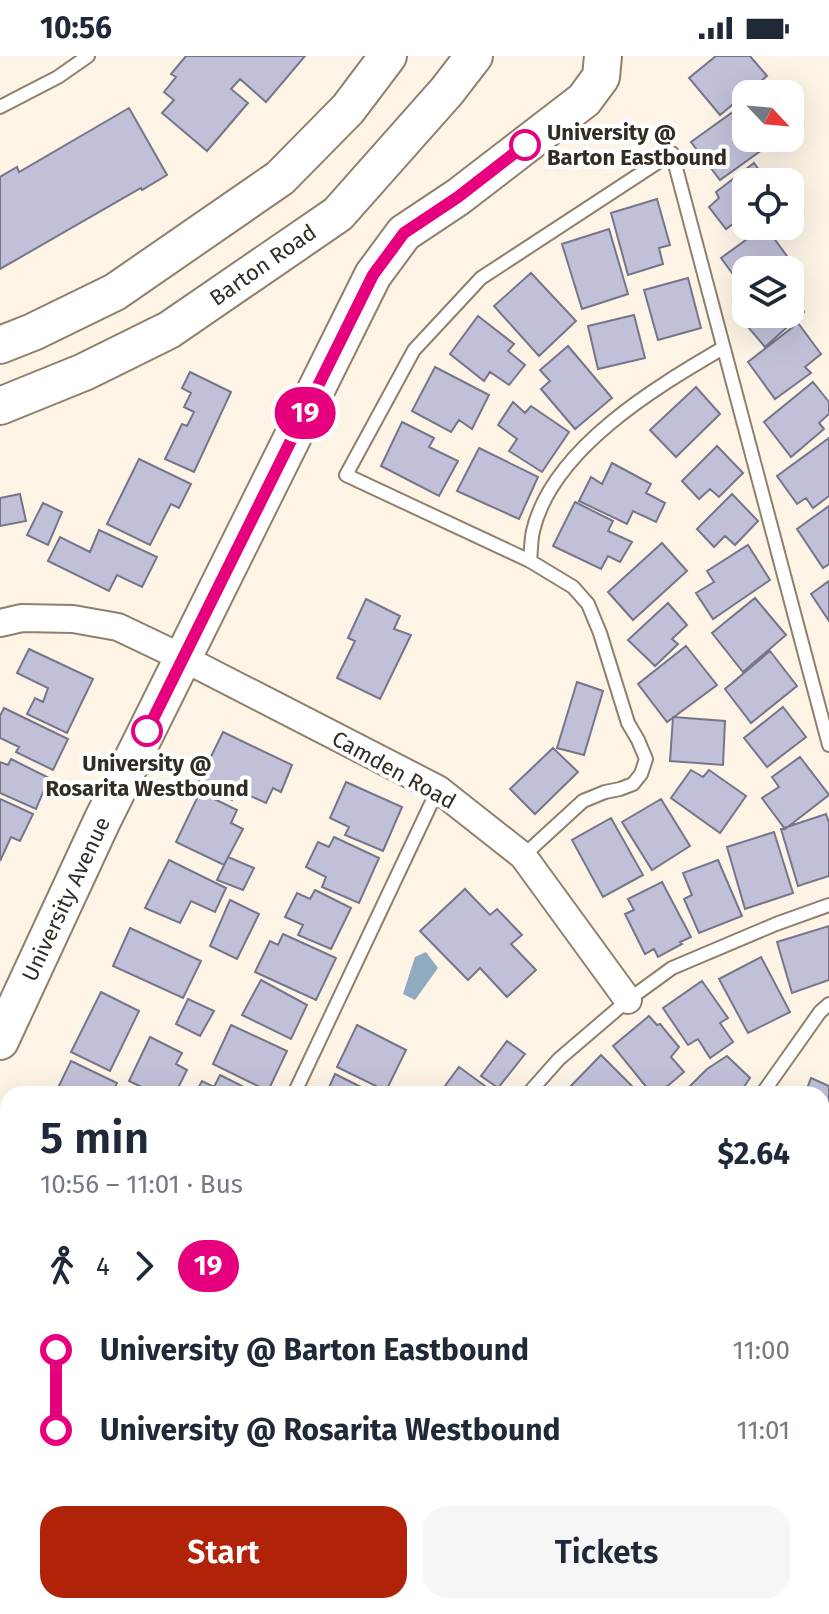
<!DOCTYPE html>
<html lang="en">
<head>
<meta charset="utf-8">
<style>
  body { margin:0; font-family:"Fira Sans",sans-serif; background:#f6f6f7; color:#1f2937; height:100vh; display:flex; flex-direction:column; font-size:30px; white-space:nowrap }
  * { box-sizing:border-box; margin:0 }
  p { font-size:26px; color:#747a83 }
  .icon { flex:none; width:44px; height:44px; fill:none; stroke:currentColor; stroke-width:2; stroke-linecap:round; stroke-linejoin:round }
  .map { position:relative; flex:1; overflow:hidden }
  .drawer { position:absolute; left:0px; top:1030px; width:830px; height:528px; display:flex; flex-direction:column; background:#fff; border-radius:24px 24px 0 0; box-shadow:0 8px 32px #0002 }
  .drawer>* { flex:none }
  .badge { padding:0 16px; border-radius:26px; font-size:28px; line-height:52px }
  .needle { width:52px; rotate:116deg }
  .tools { position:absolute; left:732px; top:24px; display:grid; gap:16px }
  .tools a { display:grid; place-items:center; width:72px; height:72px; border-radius:16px; background:#fff; box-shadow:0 8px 32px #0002; font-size:40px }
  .map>.badge { position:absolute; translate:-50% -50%; box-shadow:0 0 0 4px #fff }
  .legs { display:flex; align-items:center; gap:12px; height:88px; padding:0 40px; font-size:26px }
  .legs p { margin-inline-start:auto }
  .summary { display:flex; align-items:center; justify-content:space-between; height:136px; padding:0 40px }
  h1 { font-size:44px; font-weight:600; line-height:60px }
  .button { display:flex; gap:16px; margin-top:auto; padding:16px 40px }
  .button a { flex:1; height:92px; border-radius:24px; background:#b02308; color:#fff; font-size:32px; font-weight:600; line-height:92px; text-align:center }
  .button a+a { background:#f6f6f7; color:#1f2937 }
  ul { padding:0 40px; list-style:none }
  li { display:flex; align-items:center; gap:28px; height:80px; font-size:30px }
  li i { display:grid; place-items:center; width:12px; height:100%; margin:0 10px; background:currentColor }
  li i::after { content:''; width:20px; height:20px; margin:-10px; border:6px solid; border-radius:50%; background:#fff }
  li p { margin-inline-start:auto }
  li:first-child i { background:linear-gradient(#0000 50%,currentColor 0) }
  li:last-child i { background:linear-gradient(currentColor 50%,#0000 0) }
  .status { display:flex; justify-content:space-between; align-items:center; height:56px; padding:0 40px; background:#fff; direction:ltr }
  .status svg { height:22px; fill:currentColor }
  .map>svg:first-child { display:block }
  .water { fill:#90abc0 }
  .building { fill:#c0c1d9; stroke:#75758b; stroke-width:2 }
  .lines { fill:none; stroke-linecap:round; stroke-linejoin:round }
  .lane-casing { stroke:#8e806c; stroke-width:16 }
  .street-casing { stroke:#8e806c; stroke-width:30 }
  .secondary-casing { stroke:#8e806c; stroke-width:40 }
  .lane { stroke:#fff; stroke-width:12 }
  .street { stroke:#fff; stroke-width:26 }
  .secondary { stroke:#fff; stroke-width:36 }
  .line-1-casing { stroke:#fff; stroke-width:18 }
  .line-1 { stroke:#e6007e; stroke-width:12 }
  .stop-1-dot { fill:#fff; stroke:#e6007e; stroke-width:4 }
  .labels { text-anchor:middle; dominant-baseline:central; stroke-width:8; stroke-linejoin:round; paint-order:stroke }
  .stop-label { font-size:22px; font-weight:bold; fill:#322c24; stroke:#fff; text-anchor:start }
  .street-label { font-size:22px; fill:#322c24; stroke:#fff }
</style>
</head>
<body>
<div class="status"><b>10:56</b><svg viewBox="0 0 49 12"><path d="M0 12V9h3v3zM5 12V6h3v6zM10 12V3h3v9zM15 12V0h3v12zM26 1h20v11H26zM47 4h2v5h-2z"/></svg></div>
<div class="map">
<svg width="829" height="1558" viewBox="0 0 829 1558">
  <rect width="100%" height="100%" fill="#fdf4e6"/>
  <path class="water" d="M426,896L438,912L415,944L403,938L415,901Z"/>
  <path class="building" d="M186,0H305L266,46L240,23L231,33L248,47L207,95L162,57L174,44L164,36L176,21L171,18Z
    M716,0H750L767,20L720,59L689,22Z
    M129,52L167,119L142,134L141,132L0,213V121L17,111L19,116Z
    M737,53L746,65V82H759L766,91L720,124L691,86Z
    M754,107L768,126H746V158L726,173L709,151L719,142L716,136Z
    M657,143L670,189L659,192L663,208L628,219L611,157Z
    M765,170L792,207L783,214H746V236L721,202Z
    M609,173L628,238L582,253L562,188Z
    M531,217L576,265L539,300L494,250Z
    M688,222L701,272L658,284L644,234Z
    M790,242L804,256L765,291L736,257L746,247V258H790Z
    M634,259L645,302L598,313L588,270Z
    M478,260L514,288L508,295L525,309L509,329L490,316L484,325L450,298Z
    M798,267L821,298L805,311L811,317L775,343L748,306Z
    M568,290L612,342L575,373L541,333L550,325L540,314Z
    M435,311L489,339L472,373L459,364L451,376L412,355Z
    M190,316L231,336L194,416L165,403L182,368L187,370L194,356L184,351L191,337L182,332Z
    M813,326L829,346V358L819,367L824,373L791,401L764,366Z
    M696,331L720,358L676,401L650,374Z
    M513,346L525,357L531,350L569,376L542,416L509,395L517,383L498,369Z
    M402,366L434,382L429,391L458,405L439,440L381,410Z
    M829,382V440L813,452L806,442L797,448L777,420Z
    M717,390L743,417L719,441L710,433L699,443L682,425Z
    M479,392L538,421L519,463L457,435Z
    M139,403L191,428L179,452L171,448L150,489L107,468Z
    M612,407L651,428L646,437L665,447L656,466L633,455L627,468L579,445L591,421L602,428Z
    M20,438L26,465L0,470V442Z
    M732,438L758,465L735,489L725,480L714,491L697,473Z
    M575,446L613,465L608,475L632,486L620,506L608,500L601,513L553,490Z
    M43,447L62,456L48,489L27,479Z
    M829,450V508L823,512L797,473Z
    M99,474L157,501L142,531L117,519L109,535L48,505L60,481L90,496Z
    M662,487L687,515L633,564L608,536Z
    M748,489L770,524L713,563L696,537L714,526L707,515Z
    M829,525V565L811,538Z
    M755,542L786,579L743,616L712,577Z
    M366,543L400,560L394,573L411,579L380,643L337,622L355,585L348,582Z
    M668,547L687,569L672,583L678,588L655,610L628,584Z
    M686,590L717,629L667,666L638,628Z
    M29,593L93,623L67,677L27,658L35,642L43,646L48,632L17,617Z
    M770,595L797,630L751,667L725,633Z
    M577,626L603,635L584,699L557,692Z
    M783,651L806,681L767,711L744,682Z
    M4,652L68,683L53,714L16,696L19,691L0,682V660Z
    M673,661L725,665L723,709L670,705Z
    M223,676L292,709L281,736L273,732L266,747L237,734L232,744L198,727Z
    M553,692L578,716L535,758L510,733Z
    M800,701L829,739L785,773L762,742L779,731L772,721Z
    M11,703L49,722L36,753L0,737V706L8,709Z
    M691,714L703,721L709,714L746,740L720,777L671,742Z
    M346,726L402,751L383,795L345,779L349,771L330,762Z
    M200,736L237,754L231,767L243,773L224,809L176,786Z
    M0,743L33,758L20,785L11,781L0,805Z
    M661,743L690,790L652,814L622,766Z
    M826,758L829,767V820L798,830L781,773Z
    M611,762L643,819L603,841L572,784Z
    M774,776L793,837L745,853L727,791Z
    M334,781L379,802L359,847L322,831L326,821L306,811L318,786L329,791Z
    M228,801L254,812L243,834L217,824Z
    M169,804L226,832L215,856L191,845L180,867L145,852Z
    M718,804L742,860L699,877L684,843L692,839L683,817Z
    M662,826L691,881L680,886L682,888L658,901L654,893L645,898L625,858L634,854L628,843Z
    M465,833L490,859L497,853L522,879L511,888L536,914L507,941L480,912L468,924L420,875Z
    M315,834L351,852L331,893L298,879L303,869L285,861L297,837L310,843Z
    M230,844L259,858L237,903L210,890Z
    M829,870V924L792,937L777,886Z
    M130,872L201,905L183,942L113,910Z
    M283,878L336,902L316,944L255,916L270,885L278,889Z
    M761,901L790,956L748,977L719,923Z
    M261,924L307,949L291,983L242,959Z
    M702,925L728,962L720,967L733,986L710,1002L698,983L688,989L663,952Z
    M101,936L139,955L110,1015L71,996Z
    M188,943L214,955L200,980L176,968Z
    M649,960L657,969L660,968L679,991L671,1001L684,1016L663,1034L660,1031L652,1038L613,990Z
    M231,969L287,995L268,1035L213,1008Z
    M357,969L406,994L386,1035L337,1011Z
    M150,981L182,997L176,1008L187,1014L175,1038H156L129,1025Z
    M507,985L525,998L498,1032L481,1020Z
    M601,999L635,1033L631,1038H571L567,1034Z
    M727,1000L750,1022L739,1038H682L707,1013Z
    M71,1005L117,1027L112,1038L99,1036L98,1038H55Z
    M459,1011L496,1038H439Z
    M335,1018L375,1038H326Z
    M220,1019L258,1038H195L202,1025L214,1031Z
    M811,1022L829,1030V1075L822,1071V1038H805Z
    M3,1136L8,1138V1196L0,1192V1179L7,1164L0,1160V1142Z
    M1,1286L8,1289V1343L1,1359Z
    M828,1308L829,1309V1366L822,1363V1321Z
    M822,1371L829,1374V1415L824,1426L822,1425Z
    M0,1394L8,1398V1426L0,1442Z
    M823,1538L829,1541V1558H813L817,1550H822Z
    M52,1550H132L128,1558H69Z
    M199,1550H242L238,1558H195Z
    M419,1550H462L458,1558H415Z
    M757,1550H789L785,1558H753Z"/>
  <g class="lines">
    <defs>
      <path id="lane" d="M0,51L58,21L88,0
        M530,505L346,419L414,294L481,222L672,97L829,689
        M523,800L583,745L605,736L620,733L633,728L641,718L646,703L638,684L628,667L600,577L588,548L573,531L530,505C531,495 531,484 533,475C552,393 656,331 723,292
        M294,1038L438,733
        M528,1038L559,1003L628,944L672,912L776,868L829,849
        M762,1038L820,956L829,948
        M0,1237L8,1241
        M822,1275L829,1265
        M822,1509L829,1512
        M30,1550L46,1558
        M633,1550L650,1558
        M478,1558L482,1550"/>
      <path id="street" d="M0,567L22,562L73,563L118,571L183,602L438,733L523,800L628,944
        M556,1558L561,1550"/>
      <path id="secondary" d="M0,289L33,276L115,236L280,122L348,53L388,0
        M0,350L84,316L169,274L338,158L447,35L474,0
        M0,985L102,765L373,219L404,177L458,141L584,44L601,21L603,0"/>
    </defs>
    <use href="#lane" class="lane-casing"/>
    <use href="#street" class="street-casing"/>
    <use href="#secondary" class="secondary-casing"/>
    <use href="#lane" class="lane"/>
    <use href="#street" class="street"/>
    <use href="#secondary" class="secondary"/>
  </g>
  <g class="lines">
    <defs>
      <path id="line-1" d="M147,675L373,219L404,177L458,141L525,89"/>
    </defs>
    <use href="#line-1" class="line-1-casing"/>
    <use href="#line-1" class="line-1"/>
  </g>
  <g class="stop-1-dot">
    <circle cx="525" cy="89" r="14"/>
    <circle cx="147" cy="675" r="14"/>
  </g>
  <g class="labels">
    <g class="stop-label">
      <text x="547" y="76">University @<tspan x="547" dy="25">Barton Eastbound</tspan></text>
      <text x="147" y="707" text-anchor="middle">University @<tspan x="147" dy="25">Rosarita Westbound</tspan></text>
    </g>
    <g class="street-label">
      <text transform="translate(263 209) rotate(-35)">Barton Road</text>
      <text transform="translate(394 714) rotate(29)">Camden Road</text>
      <text transform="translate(66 843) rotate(-65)">University Avenue</text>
    </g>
  </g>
</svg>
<div class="tools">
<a><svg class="needle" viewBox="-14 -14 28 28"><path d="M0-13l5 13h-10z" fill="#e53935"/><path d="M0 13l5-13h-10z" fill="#747a83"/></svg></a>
<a><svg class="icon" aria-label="locate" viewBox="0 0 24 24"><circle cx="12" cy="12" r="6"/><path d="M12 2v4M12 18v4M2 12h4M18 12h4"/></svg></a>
<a><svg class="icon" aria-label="layers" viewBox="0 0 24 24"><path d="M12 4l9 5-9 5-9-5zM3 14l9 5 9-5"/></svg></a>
</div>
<b class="badge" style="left:305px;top:357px;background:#e6007e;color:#fff">19</b>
<section class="drawer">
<div class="summary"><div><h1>5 min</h1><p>10:56 – 11:01 · Bus</p></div><b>$2.64</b></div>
<div class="legs"><svg class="icon" aria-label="walk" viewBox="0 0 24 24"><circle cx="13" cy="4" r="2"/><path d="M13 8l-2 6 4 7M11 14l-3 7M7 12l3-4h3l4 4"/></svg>4<svg class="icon" aria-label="forward" viewBox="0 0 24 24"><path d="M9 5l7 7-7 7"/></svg><b class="badge" style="background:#e6007e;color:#fff">19</b></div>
<ul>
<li><i style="color:#e6007e"></i><b>University @ Barton Eastbound</b><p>11:00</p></li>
<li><i style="color:#e6007e"></i><b>University @ Rosarita Westbound</b><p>11:01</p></li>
</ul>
<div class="button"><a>Start</a><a>Tickets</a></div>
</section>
</div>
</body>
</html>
